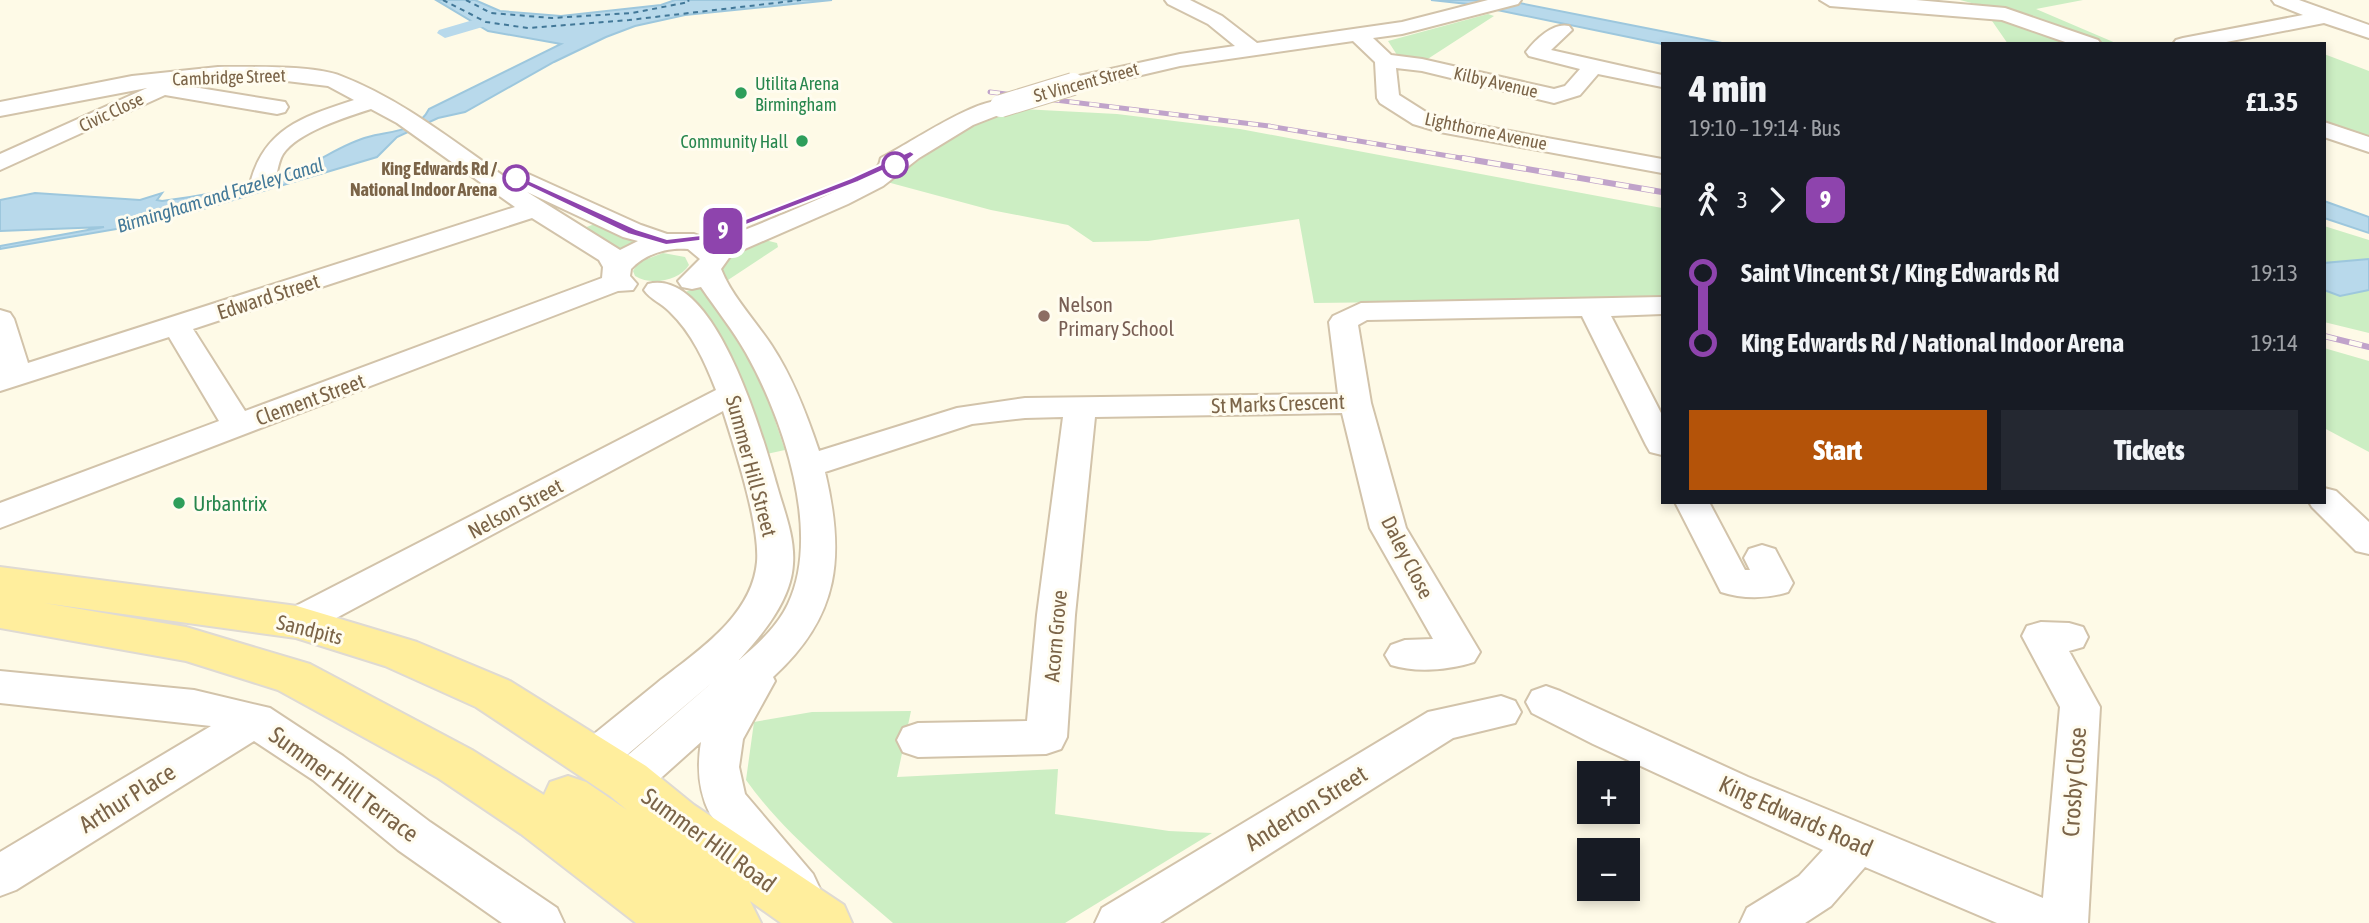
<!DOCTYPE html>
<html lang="en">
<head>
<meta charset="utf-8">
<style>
  body { margin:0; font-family:"Asap Condensed",sans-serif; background:#242831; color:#f1f3f6; height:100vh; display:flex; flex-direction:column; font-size:26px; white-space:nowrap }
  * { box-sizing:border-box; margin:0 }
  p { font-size:23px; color:#9ea1a6 }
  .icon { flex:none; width:38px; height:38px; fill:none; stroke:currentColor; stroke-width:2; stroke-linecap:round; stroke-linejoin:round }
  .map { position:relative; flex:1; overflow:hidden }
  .side { position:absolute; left:1661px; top:42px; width:665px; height:462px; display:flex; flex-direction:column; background:#171b24; border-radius:0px; box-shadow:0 4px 10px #0003 }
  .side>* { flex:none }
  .badge { padding:0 14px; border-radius:10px; font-size:24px; line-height:46px }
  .buttons { position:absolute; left:1577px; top:761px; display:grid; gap:14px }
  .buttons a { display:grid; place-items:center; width:63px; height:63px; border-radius:0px; background:#171b24; box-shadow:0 4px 10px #0003; font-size:35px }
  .map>.badge { position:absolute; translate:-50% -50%; box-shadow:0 0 0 4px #fff }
  .legs { display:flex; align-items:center; gap:10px; height:77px; padding:0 28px; font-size:23px }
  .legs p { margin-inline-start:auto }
  .head { display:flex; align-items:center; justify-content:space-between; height:119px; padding:0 28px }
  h1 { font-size:38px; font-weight:800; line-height:52px }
  .cta { display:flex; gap:14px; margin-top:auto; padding:14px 28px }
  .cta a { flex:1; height:80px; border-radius:0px; background:#b45309; color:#fff; font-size:28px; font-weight:800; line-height:80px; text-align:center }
  .cta a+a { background:#242831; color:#f1f3f6 }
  ul { padding:0 28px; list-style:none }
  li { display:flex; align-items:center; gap:24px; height:70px; font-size:26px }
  li i { display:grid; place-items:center; width:10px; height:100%; margin:0 9px; background:currentColor }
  li i::after { content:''; width:18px; height:18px; margin:-9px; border:5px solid; border-radius:50%; background:#171b24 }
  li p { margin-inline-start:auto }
  li:first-child i { background:linear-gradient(#0000 50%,currentColor 0) }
  li:last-child i { background:linear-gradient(currentColor 50%,#0000 0) }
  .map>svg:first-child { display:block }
  .green { fill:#cceec3 }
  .water { fill:#b8d9eb; stroke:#9dc7dd; stroke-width:2 }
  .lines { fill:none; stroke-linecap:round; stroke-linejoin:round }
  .canal { fill:#b8d9eb; fill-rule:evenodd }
  .ferry { stroke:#427898; stroke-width:2; stroke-dasharray:5 4.5; stroke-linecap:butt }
  .minor-casing { stroke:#d2c3aa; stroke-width:4 }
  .major-casing { stroke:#dfdad3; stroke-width:4 }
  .minor { fill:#fff; fill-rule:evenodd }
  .major { fill:#ffee9d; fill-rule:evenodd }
  .rail-far1-casing { stroke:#c0a3ca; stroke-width:5 }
  .rail-casing { stroke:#c0a3ca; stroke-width:6 }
  .rail-far1 { stroke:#fffcef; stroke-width:3.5; stroke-dasharray:10; stroke-linecap:butt }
  .rail { stroke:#fffcef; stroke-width:4.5; stroke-dasharray:13; stroke-linecap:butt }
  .minor-bridge-casing { stroke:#d2c3aa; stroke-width:24; stroke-linecap:butt }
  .minor-bridge { stroke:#fff; stroke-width:22 }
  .line-1 { fill:#8e44ad; stroke:#fff; stroke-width:2 }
  .leisure-dot { fill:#2e9e5b; stroke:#fffcef; stroke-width:2.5 }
  .stop-1-dot { fill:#fff; stroke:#8e44ad; stroke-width:3.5 }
  .education-dot { fill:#8d6e63; stroke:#fffcef; stroke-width:2.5 }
  .labels { text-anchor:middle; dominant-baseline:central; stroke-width:6; stroke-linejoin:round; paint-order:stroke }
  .far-street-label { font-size:18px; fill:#7b6448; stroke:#fffcef }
  .far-leisure-label { font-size:18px; fill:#27864d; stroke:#fffcef; text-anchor:start }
  .far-stop-label { font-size:18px; font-weight:bold; fill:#7b6448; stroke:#fffcef; text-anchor:end }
  .far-water-label { font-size:19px; font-style:italic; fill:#427898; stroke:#fffcef }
  .street-label { font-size:21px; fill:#7b6448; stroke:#fffcef }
  .education-label { font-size:21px; fill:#785e54; stroke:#fffcef; text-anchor:start }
  .leisure-label { font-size:21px; fill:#27864d; stroke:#fffcef; text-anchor:start }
  .near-street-label { font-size:24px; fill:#7b6448; stroke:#fffcef }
</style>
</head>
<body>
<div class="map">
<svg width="2369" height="923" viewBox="0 0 2369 923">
  <rect width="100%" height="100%" fill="#fefae7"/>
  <path class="green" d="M1960,0H2083L2036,9L2118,44H2105L2045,22Z
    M1488,14L1494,16L1423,62L1399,58L1388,41Z
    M1990,18L2038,30L2076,44H2008Z
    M2324,54L2369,71V140L2324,124Z
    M1022,109L1117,114L1240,129L1662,208V299L1314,303L1299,219L1148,241L1093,242L1068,225L991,210L887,182L971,125Z
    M600,222L640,243L622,251L584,228Z
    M2324,226L2369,240V259L2324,263Z
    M757,238L777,243L778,247L728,280L722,270L726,256Z
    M663,253L685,257L689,265C679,281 651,286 635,276L633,271L639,262Z
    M700,286L760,376L785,450L757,456L708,330L683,293Z
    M2324,290L2340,296L2369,290V333L2324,322Z
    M2324,348L2369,361V452L2324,428Z
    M911,711L897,777L1058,769L1055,814L1169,831L1212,833L1065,923H893C842,879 785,835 746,780L754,722L812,712Z"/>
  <path class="water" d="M436,0H475L500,11L561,16L661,5L675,0H832L685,15L635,26L606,37L554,62L465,112L438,118L397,137L377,157L163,221L0,249V246L104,227L0,231V200L35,193L140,200L162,193L157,200L162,201C209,195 255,186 299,169C322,160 344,143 368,137C390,131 418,132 429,109L561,44L488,31Z
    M1431,0H1504L1727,44H1662L1468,4Z
    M2324,201L2369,217V233L2324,218Z
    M2369,259V290L2340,296L2324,290V263Z"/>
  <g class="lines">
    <path class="canal" d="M497,13L503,15L505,18L503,21L445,38L437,33L439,30Z"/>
    <path class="ferry" d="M443,0L486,22L528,28L629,20L801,0
      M466,0L491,13L552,18L632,13L689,2L688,0"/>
    <defs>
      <path id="minor" d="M1165,0H1190L1222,16L1257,43L1402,22L1488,0H1521L1518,4L1402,34L1373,38L1391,55L1422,59L1554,89L1565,86L1580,69L1529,56L1526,52C1535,40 1553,22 1569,26L1572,30L1551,50L1662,75V87L1598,74L1580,95L1554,103L1422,71L1396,68L1399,95L1429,114L1444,119L1662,159V173L1440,132L1413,124L1380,103L1377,98L1375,62L1353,41L1180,66L1073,91L1065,89L1062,84L1065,79L1180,54L1235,46L1208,24L1168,4Z
        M1820,0H1916L2005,8L2098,40L2101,44H2071L2002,20L1830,6Z
        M2272,0H2299L2369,25V38L2324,23L2216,44H2173L2176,40L2183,38L2303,15L2275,4Z
        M218,67C249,67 313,65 341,76C401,99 453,141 505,177L508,173L517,171L526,173L641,225L667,234H694L715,242C741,231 867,183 878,166C880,164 880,160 881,158C910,144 980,94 1009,101L1012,106L1009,111L973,125L919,158L883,186L848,204L731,255L721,269C732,297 755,320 772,346C793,378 807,415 819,451L957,408L1025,398L1338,394L1329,322L1333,316L1361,303L1662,297V314L1611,316L1662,415V455L1650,452L1646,445L1582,316L1367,320L1358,325L1371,403L1406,528L1480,652L1474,662C1449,670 1416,673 1391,665L1385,655L1391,645L1405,640L1433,639L1370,528L1342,413L1095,417L1075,615L1067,737L1061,749L1046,754L918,757L903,752L897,740L903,728L918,723L1027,721L1037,615L1063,417L1025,418L972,424L825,472C845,556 840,616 773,677L775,681L743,739L739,767L745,794L813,874L820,889L813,904L797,910L781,904L710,814C698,790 697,767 701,742L643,794L628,799L613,794L607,781L613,768L714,681L608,771L593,776L578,771L572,759L578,747C604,726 631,704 657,683C696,652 752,617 757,562C760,525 735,449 723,411L310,632L297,636L284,632L278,622L284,612L716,390C705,362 692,333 670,312C662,303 651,300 644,290L648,284C716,267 764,440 777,486C784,511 795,537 793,564C791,600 763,634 739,660C758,644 777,627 788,604C822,533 783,418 746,353C733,330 716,309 701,287L692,289L682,287L678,281L700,259L688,249C667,247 645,254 631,269L630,276L637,284L633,290L618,291L0,528V503L219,421L169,337L0,391V310L10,313L14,319L28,363L515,207L397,123L371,109C346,117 298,132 283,154C277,164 278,176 272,185L263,187L254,185L251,180C266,127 306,116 354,100L328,86L270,79H218L175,84L285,102L288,107L285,112L277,114L165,95L0,170V154L147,88L0,116V102L132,76ZM527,192L623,237L638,241L620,250ZM532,218L599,260L603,267L602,278L245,411L193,329Z
        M2324,122L2369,137V152L2324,137Z
        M2324,488L2336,491L2369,522V554L2356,551L2312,507L2309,502H2324Z
        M1675,502H1709L1745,570H1750L1744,558L1749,549L1762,545L1775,549L1793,583L1788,592C1767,599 1742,599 1721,592Z
        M2041,622L2069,623L2083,627L2088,637L2083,647L2069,651L2100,707L2088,923H1997L1865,867L1831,906L1805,923H1740L1747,908L1799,876L1823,850L1593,744L1532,713L1526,702L1532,691L1546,686L1560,691L1748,777L2043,898L2060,707L2022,636L2027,626Z
        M0,671L194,690L270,708L343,756L430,822L557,908L564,923H502L398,850L313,780L254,741L16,890L0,896V852L211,726L0,703Z
        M1501,696L1515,701L1521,712L1515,723L1453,738L1160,923H1095L1102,908L1428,712Z"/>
      <path id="major" d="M0,567L297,606L417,642L510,681L646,766L694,805L844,905L852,923H781L750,901L761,923H636L521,834L438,778L278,690L186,661L0,628ZM44,603L296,638L385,666L476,707L610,796L627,810L586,782L568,776L550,782L544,795L472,750L310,664L186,627Z"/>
    </defs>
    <use href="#minor" class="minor-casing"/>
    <use href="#major" class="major-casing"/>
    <use href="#minor" class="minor"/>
    <use href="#major" class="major"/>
    <defs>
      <path id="rail-far1" d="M990,92L1269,126L1473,160"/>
      <path id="rail" d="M1462,158L1662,192
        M2324,336L2369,347"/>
    </defs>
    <use href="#rail-far1" class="rail-far1-casing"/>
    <use href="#rail" class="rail-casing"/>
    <use href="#rail-far1" class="rail-far1"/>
    <use href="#rail" class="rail"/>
    <defs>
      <path id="minor-bridge" d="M1001,106L1073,84"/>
    </defs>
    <use href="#minor-bridge" class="minor-bridge-casing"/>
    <use href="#minor-bridge" class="minor-bridge"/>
  </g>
  <path class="line-1" d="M910,151L915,154L913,156L898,167H891L858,182L707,240L666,245L628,234L511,178L519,176L636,229L667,239L701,235L743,220L851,178Z"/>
  <g class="leisure-dot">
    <circle cx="741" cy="93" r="7"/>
    <circle cx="802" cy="141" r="7"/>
    <circle cx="179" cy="503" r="7"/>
  </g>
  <g class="stop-1-dot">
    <circle cx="895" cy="165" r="12"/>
    <circle cx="516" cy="178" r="12"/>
  </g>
  <circle class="education-dot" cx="1044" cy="316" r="7"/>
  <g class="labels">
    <g class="far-street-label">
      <text transform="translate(229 77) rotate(-2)">Cambridge Street</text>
      <text transform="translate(1086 82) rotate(-15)">St Vincent Street</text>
      <text transform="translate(1496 82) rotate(13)">Kilby Avenue</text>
      <text transform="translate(111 112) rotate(-25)">Civic Close</text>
      <text transform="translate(1486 131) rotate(12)">Lighthorne Avenue</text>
    </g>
    <g class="far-leisure-label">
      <text x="755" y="83">Utilita Arena<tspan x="755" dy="21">Birmingham</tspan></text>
      <text x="788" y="141" text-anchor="end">Community Hall</text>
    </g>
    <g class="far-stop-label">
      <text x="497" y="168">King Edwards Rd /<tspan x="497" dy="21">National Indoor Arena</tspan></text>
    </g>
    <g class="far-water-label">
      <text transform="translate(220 195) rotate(-17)">Birmingham and Fazeley Canal</text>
    </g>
    <g class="street-label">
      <text transform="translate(268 296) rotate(-18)">Edward Street</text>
      <text transform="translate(310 399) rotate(-20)">Clement Street</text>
      <text transform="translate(1278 403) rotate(-2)">St Marks Crescent</text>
      <text transform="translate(752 466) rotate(75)">Summer Hill Street</text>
      <text transform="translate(515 508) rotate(-28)">Nelson Street</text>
      <text transform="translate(1408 557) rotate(63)">Daley Close</text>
      <text transform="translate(310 629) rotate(14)">Sandpits</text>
      <text transform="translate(1055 636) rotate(-85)">Acorn Grove</text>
    </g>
    <g class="education-label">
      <text x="1058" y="304">Nelson<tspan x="1058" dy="24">Primary School</tspan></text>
    </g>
    <g class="leisure-label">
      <text x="193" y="503">Urbantrix</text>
    </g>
    <g class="near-street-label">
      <text transform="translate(2074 782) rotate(-86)">Crosby Close</text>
      <text transform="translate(344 784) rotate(36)">Summer Hill Terrace</text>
      <text transform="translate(127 798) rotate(-32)">Arthur Place</text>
      <text transform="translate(1306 808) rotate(-32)">Anderton Street</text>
      <text transform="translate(1796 816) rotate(24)">King Edwards Road</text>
      <text transform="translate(709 840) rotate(36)">Summer Hill Road</text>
    </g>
  </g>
</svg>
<div class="buttons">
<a>+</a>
<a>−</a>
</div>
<b class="badge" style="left:723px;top:231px;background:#8e44ad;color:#fff">9</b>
<section class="side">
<div class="head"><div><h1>4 min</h1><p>19:10 – 19:14 · Bus</p></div><b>£1.35</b></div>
<div class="legs"><svg class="icon" aria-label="walk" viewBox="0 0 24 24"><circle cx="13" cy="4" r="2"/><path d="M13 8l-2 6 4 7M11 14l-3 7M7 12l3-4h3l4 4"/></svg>3<svg class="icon" aria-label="forward" viewBox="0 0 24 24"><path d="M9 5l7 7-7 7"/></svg><b class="badge" style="background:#8e44ad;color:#fff">9</b></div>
<ul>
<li><i style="color:#8e44ad"></i><b>Saint Vincent St / King Edwards Rd</b><p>19:13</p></li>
<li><i style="color:#8e44ad"></i><b>King Edwards Rd / National Indoor Arena</b><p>19:14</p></li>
</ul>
<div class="cta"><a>Start</a><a>Tickets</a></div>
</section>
</div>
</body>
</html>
